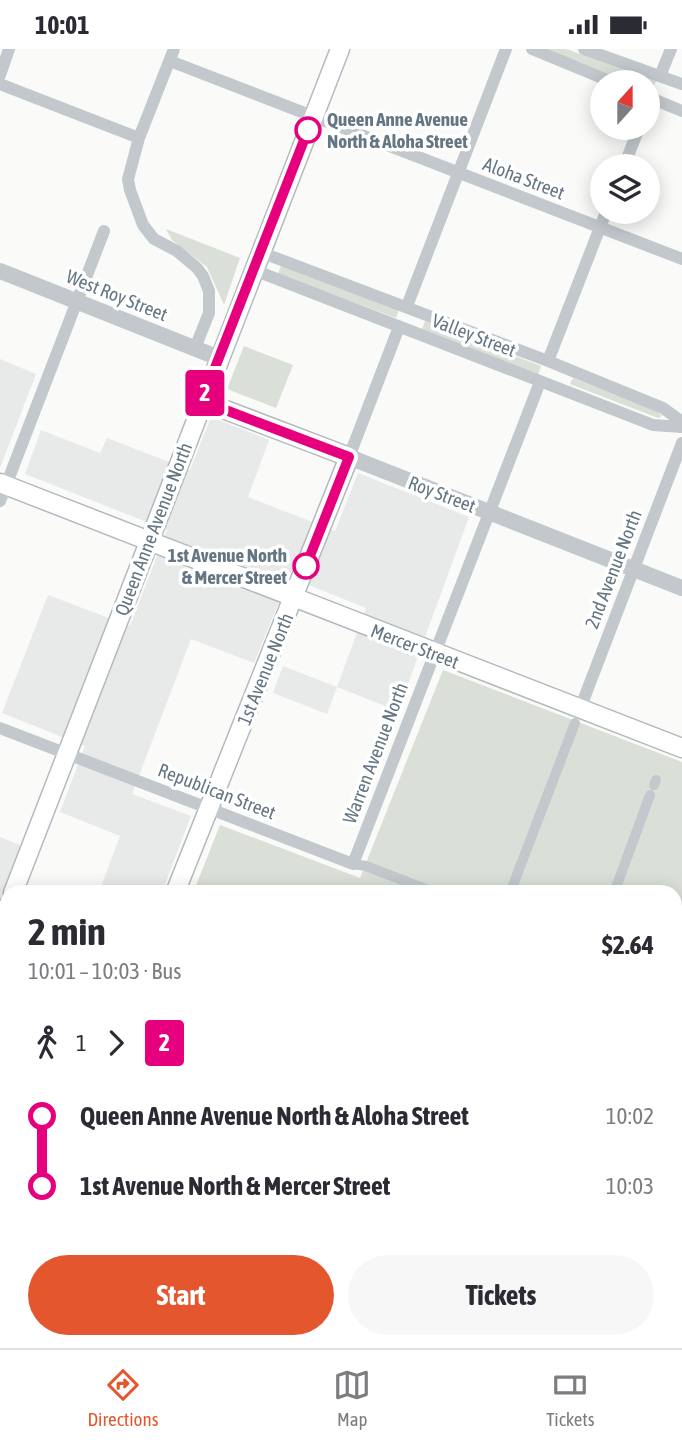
<!DOCTYPE html>
<html lang="en">
<head>
<meta charset="utf-8">
<style>
  body { margin:0; font-family:"Asap Condensed",sans-serif; background:#f7f7f7; color:#2b2b33; height:100vh; display:flex; flex-direction:column; font-size:26px; white-space:nowrap }
  * { box-sizing:border-box; margin:0 }
  p { font-size:23px; color:#7c7c81 }
  .icon { flex:none; width:38px; height:38px; fill:none; stroke:currentColor; stroke-width:2; stroke-linecap:round; stroke-linejoin:round }
  .map { position:relative; flex:1; overflow:hidden }
  .panel { position:absolute; left:0px; top:836px; width:682px; height:464px; display:flex; flex-direction:column; background:#fff; border-radius:21px 21px 0 0; box-shadow:0 4px 18px #0003 }
  .panel>* { flex:none }
  .badge { padding:0 14px; border-radius:5px; font-size:24px; line-height:46px }
  .needle { width:46px; rotate:21deg }
  .buttons { position:absolute; left:590px; top:21px; display:grid; gap:14px }
  .buttons a { display:grid; place-items:center; width:70px; height:70px; border-radius:50%; background:#fff; box-shadow:0 4px 18px #0003; font-size:35px }
  .map>.badge { position:absolute; translate:-50% -50%; box-shadow:0 0 0 4px #fff }
  .legs { display:flex; align-items:center; gap:10px; height:77px; padding:0 28px; font-size:23px }
  .legs p { margin-inline-start:auto }
  .headline { display:flex; align-items:center; justify-content:space-between; height:119px; padding:0 28px }
  h1 { font-size:38px; font-weight:700; line-height:52px }
  .action { display:flex; gap:14px; margin-top:auto; padding:14px 28px }
  .action a { flex:1; height:80px; border-radius:42px; background:#e4572e; color:#fff; font-size:28px; font-weight:700; line-height:80px; text-align:center }
  .action a+a { background:#f7f7f7; color:#2b2b33 }
  ul { padding:0 28px; list-style:none }
  li { display:flex; align-items:center; gap:24px; height:70px; font-size:26px }
  li i { display:grid; place-items:center; width:10px; height:100%; margin:0 9px; background:currentColor }
  li i::after { content:''; width:18px; height:18px; margin:-9px; border:5px solid; border-radius:50%; background:#fff }
  li p { margin-inline-start:auto }
  li:first-child i { background:linear-gradient(#0000 50%,currentColor 0) }
  li:last-child i { background:linear-gradient(currentColor 50%,#0000 0) }
  .status { display:flex; justify-content:space-between; align-items:center; height:49px; padding:0 35px; background:#fff; direction:ltr }
  .status svg { height:19px; fill:currentColor }
  .tabs { display:flex; justify-content:space-around; align-items:center; height:98px; border-top:2px solid #e1e1e2; background:#fff; font-size:19px; color:#7c7c81 }
  .tabs a { display:grid; justify-items:center; gap:4px }
  .tabs .current { color:#e4572e }
  .map>svg:first-child { display:block }
  .built { fill:#e8e9e9 }
  .green { fill:#dadfd7 }
  .lines { fill:none; stroke-linecap:round; stroke-linejoin:round }
  .secondary-casing { stroke:#b3babf; stroke-width:21 }
  .pedestrian { stroke:#c3c8cc; stroke-width:10 }
  .minor { stroke:#c3c8cc; stroke-width:12 }
  .tertiary { stroke:#c3c8cc; stroke-width:16 }
  .secondary { stroke:#fff; stroke-width:18 }
  .line-1-casing { stroke:#fff; stroke-width:16 }
  .line-1 { stroke:#e6007e; stroke-width:10 }
  .stop-1-dot { fill:#fff; stroke:#e6007e; stroke-width:3.5 }
  .labels { text-anchor:middle; dominant-baseline:central; stroke-width:7; stroke-linejoin:round; paint-order:stroke }
  .stop-label { font-size:19px; font-weight:bold; fill:#657683; stroke:#fff; text-anchor:start }
  .street-label { font-size:19px; fill:#657683; stroke:#fff }
</style>
</head>
<body>
<div class="status"><b>10:01</b><svg viewBox="0 0 49 12"><path d="M0 12V9h3v3zM5 12V6h3v6zM10 12V3h3v9zM15 12V0h3v12zM26 1h20v11H26zM47 4h2v5h-2z"/></svg></div>
<div class="map">
<svg width="682" height="1299" viewBox="0 0 682 1299">
  <rect width="100%" height="100%" fill="#fafaf8"/>
  <path class="built" d="M0,310L36,325L0,419Z
    M211,368L269,391L248,448L335,482L358,424L469,468L398,662L337,638L327,665L273,644L283,617L337,638L366,559L289,528L254,614L191,590L132,745L191,767L162,843H99L120,787L60,763L85,697L2,664L48,546L130,577L167,481L25,425L41,381L100,404L107,389L190,421Z
    M0,788L38,803L7,844L6,883L0,881Z"/>
  <path class="green" d="M543,0H566L656,32L651,43L648,42V33H626Z
    M166,180L240,209L224,256L207,218L172,191Z
    M281,217L399,261L396,269L278,225Z
    M425,272L541,317L538,326L422,280Z
    M244,297L293,316L276,359L227,340Z
    M573,329L657,362L662,367L658,369L570,335Z
    M443,621L682,713V1299H345L347,1293H676V844H193L220,776L360,829Z
    M17,1293H154L152,1299H14Z"/>
  <g class="lines">
    <defs>
      <path id="secondary" d="M0,434L682,699
        M13,844L340,0
        M175,844L349,408L202,352
        M0,875L7,858
        M0,1294L7,1276"/>
    </defs>
    <use href="#secondary" class="secondary-casing"/>
    <path class="pedestrian" d="M654,736L656,731
      M353,815L366,817L436,844
      M510,844L575,674
      M614,844L650,746
      M676,926L682,924
      M676,1158L682,1161
      M676,1263L682,1245
      M457,1293L472,1299
      M495,1299L497,1293
      M663,1299L665,1293"/>
    <path class="minor" d="M174,0L139,89L128,130L130,141L143,176L154,190L177,202L197,219L203,227L209,242V264L195,299
      M532,0L612,33
      M584,0L682,35
      M170,12L682,210
      M0,26L9,0
      M660,27L671,0
      M0,35L139,89
      M648,48L682,62
      M624,117L639,79
      M260,203L548,312L663,359L682,373
      M254,221L653,376L682,378
      M407,257L506,0
      M548,312L606,163
      M349,408L399,278
      M0,452L104,182
      M580,660L682,394
      M0,679L353,815L540,333
      M0,1115L7,1118
      M162,1299L164,1293"/>
    <path class="tertiary" d="M0,222L219,309
      M349,408L682,539
      M0,897L7,899
      M330,1299L332,1293"/>
    <use href="#secondary" class="secondary"/>
  </g>
  <g class="lines">
    <defs>
      <path id="line-1" d="M306,517L349,408L202,352L308,81"/>
    </defs>
    <use href="#line-1" class="line-1-casing"/>
    <use href="#line-1" class="line-1"/>
  </g>
  <g class="stop-1-dot">
    <circle cx="308" cy="81" r="12"/>
    <circle cx="306" cy="517" r="12"/>
  </g>
  <g class="labels">
    <g class="stop-label">
      <text x="327" y="70">Queen Anne Avenue<tspan x="327" dy="22">North &amp; Aloha Street</tspan></text>
      <text x="287" y="506" text-anchor="end">1st Avenue North<tspan x="287" dy="22">&amp; Mercer Street</tspan></text>
    </g>
    <g class="street-label">
      <text transform="translate(524 129) rotate(21)">Aloha Street</text>
      <text transform="translate(117 246) rotate(22)">West Roy Street</text>
      <text transform="translate(474 286) rotate(21)">Valley Street</text>
      <text transform="translate(442 445) rotate(21)">Roy Street</text>
      <text transform="translate(153 480) rotate(-69)">Queen Anne Avenue North</text>
      <text transform="translate(613 520) rotate(-69)">2nd Avenue North</text>
      <text transform="translate(415 597) rotate(21)">Mercer Street</text>
      <text transform="translate(265 620) rotate(-68)">1st Avenue North</text>
      <text transform="translate(375 704) rotate(-69)">Warren Avenue North</text>
      <text transform="translate(217 742) rotate(21)">Republican Street</text>
    </g>
  </g>
</svg>
<div class="buttons">
<a><svg class="needle" viewBox="-14 -14 28 28"><path d="M0-13l5 13h-10z" fill="#e53935"/><path d="M0 13l5-13h-10z" fill="#7c7c81"/></svg></a>
<a><svg class="icon" aria-label="layers" viewBox="0 0 24 24"><path d="M12 4l9 5-9 5-9-5zM3 14l9 5 9-5"/></svg></a>
</div>
<b class="badge" style="left:205px;top:344px;background:#e6007e;color:#fff">2</b>
<section class="panel">
<div class="headline"><div><h1>2 min</h1><p>10:01 – 10:03 · Bus</p></div><b>$2.64</b></div>
<div class="legs"><svg class="icon" aria-label="walk" viewBox="0 0 24 24"><circle cx="13" cy="4" r="2"/><path d="M13 8l-2 6 4 7M11 14l-3 7M7 12l3-4h3l4 4"/></svg>1<svg class="icon" aria-label="forward" viewBox="0 0 24 24"><path d="M9 5l7 7-7 7"/></svg><b class="badge" style="background:#e6007e;color:#fff">2</b></div>
<ul>
<li><i style="color:#e6007e"></i><b>Queen Anne Avenue North &amp; Aloha Street</b><p>10:02</p></li>
<li><i style="color:#e6007e"></i><b>1st Avenue North &amp; Mercer Street</b><p>10:03</p></li>
</ul>
<div class="action"><a>Start</a><a>Tickets</a></div>
</section>
</div>
<nav class="tabs">
<a class="current"><svg class="icon" aria-label="directions" viewBox="0 0 24 24"><path d="M12 3l9 9-9 9-9-9zM9 14v-3h6M13 9l2 2-2 2"/></svg>Directions</a>
<a><svg class="icon" aria-label="map" viewBox="0 0 24 24"><path d="M3 6l6-2 6 2 6-2v14l-6 2-6-2-6 2zM9 4v14M15 6v14"/></svg>Map</a>
<a><svg class="icon" aria-label="tickets" viewBox="0 0 24 24"><path d="M3 7h18v10H3zM15 7v10"/></svg>Tickets</a>
</nav>
</body>
</html>
